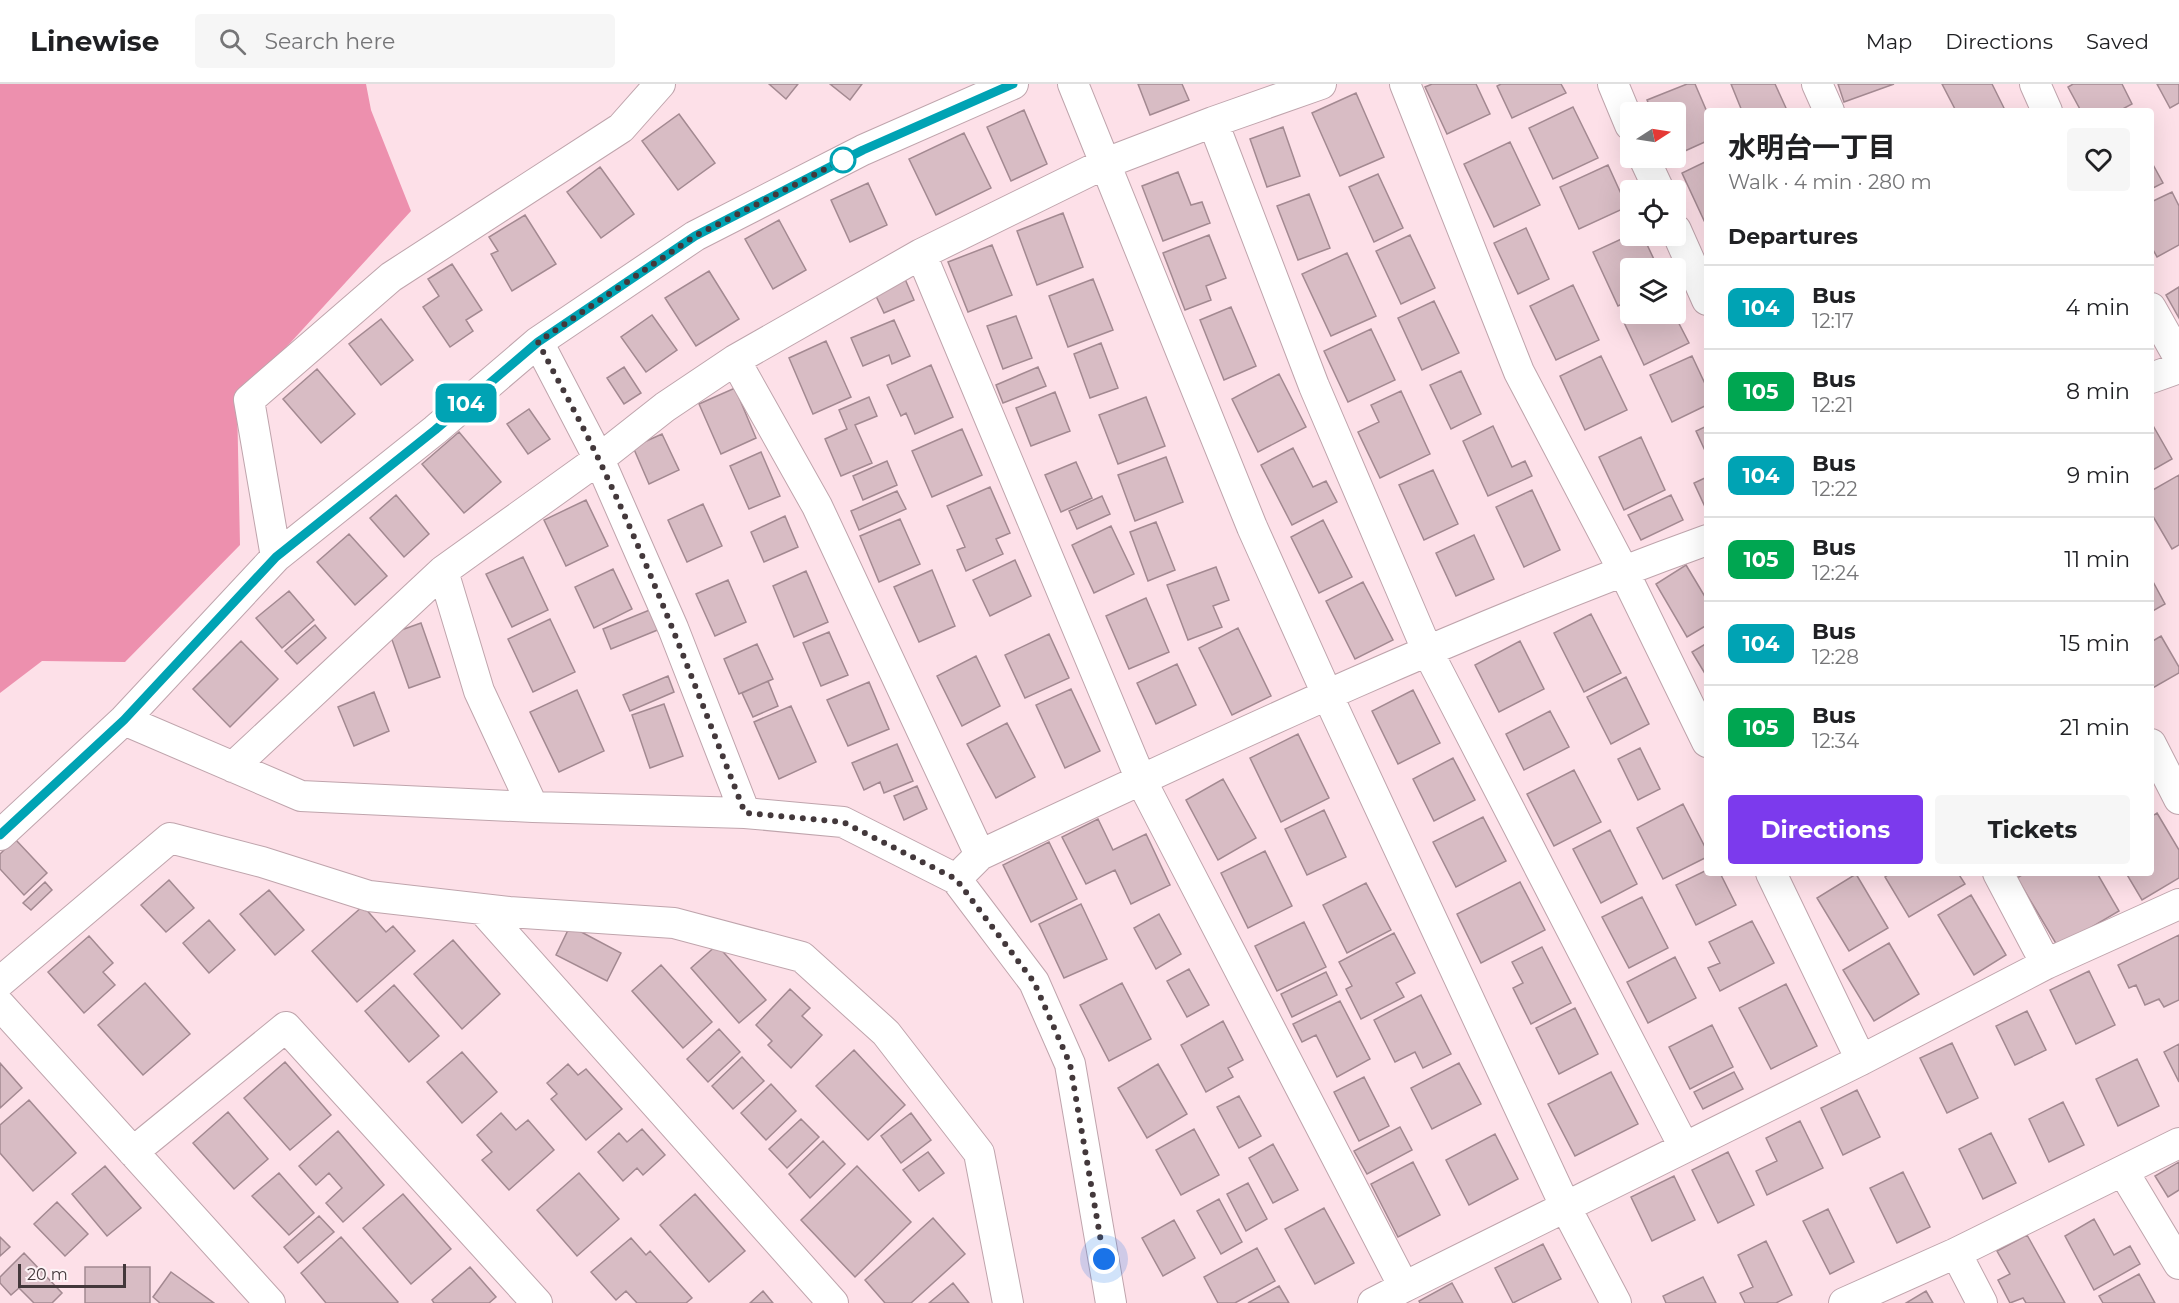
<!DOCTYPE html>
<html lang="en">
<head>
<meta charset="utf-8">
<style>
  body { margin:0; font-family:Montserrat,"Noto Sans JP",sans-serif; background:#f6f6f6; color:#202124; height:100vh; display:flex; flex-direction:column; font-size:22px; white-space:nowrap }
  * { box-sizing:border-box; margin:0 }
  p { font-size:20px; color:#757577 }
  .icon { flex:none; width:33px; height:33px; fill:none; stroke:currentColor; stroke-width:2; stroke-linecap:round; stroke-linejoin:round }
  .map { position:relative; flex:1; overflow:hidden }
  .details { position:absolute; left:1704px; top:24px; width:450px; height:768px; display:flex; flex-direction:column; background:#fff; border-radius:6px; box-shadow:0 6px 24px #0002 }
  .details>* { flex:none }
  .badge { padding:0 12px; border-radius:9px; font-size:21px; line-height:39px }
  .needle { width:39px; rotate:78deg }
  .fabs { position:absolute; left:1620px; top:18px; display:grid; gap:12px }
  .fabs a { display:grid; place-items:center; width:66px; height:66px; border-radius:6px; background:#fff; box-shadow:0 6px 24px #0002; font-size:30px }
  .scale { position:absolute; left:18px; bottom:15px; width:108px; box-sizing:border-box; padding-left:6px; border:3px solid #43383b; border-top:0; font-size:16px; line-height:21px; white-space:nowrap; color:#43383b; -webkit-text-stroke:4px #fef3f6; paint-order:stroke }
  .you { position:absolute; width:30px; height:30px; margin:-15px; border:4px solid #fff; border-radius:50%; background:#1a73e8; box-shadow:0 0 0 9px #1a73e833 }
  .map>.badge { position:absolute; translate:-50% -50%; box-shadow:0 0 0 3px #fff }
  h2 { padding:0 24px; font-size:22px; line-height:54px }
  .round { display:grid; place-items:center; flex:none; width:63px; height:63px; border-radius:6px; background:#f6f6f6 }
  .summary { display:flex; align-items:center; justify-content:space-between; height:102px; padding:0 24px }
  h1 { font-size:28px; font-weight:700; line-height:45px }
  .button { display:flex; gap:12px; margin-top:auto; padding:12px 24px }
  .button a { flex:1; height:69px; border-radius:6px; background:#7c3aed; color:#fff; font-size:24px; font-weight:700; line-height:69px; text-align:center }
  .button a+a { background:#f6f6f6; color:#202124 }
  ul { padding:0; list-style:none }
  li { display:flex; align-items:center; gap:18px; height:84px; padding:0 24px; border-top:2px solid #e0e0e0 }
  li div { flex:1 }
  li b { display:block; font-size:22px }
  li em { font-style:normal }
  li .badge { min-width:66px; font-weight:700; text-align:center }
  header { display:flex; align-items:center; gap:36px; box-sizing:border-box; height:84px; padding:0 30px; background:#fff; border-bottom:2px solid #e0e0e0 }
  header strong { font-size:28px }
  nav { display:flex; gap:33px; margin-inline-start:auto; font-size:21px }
  .search { width:420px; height:54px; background:#f6f6f6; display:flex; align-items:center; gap:15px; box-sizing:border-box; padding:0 21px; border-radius:6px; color:#757577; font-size:22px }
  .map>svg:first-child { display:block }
  .forest { fill:#ed90ae }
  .building { fill:#d8bcc4; stroke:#a38991; stroke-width:1.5 }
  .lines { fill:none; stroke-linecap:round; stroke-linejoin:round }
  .street-casing { stroke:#bfa4ac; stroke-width:32 }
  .street { stroke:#fff; stroke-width:30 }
  .line-casing { stroke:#fff; stroke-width:14 }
  .line { stroke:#00a3b4; stroke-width:9 }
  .walk { stroke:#43383b; stroke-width:6; stroke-dasharray:0 10.8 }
  .stop-dot { fill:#fff; stroke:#00a3b4; stroke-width:3 }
</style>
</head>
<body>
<header>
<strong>Linewise</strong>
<div class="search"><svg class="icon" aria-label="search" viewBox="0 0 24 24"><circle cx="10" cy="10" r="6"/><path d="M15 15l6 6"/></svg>Search here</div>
<nav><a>Map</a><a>Directions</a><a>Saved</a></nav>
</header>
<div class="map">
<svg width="2179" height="1219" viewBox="0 0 2179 1219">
  <rect width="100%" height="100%" fill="#fde0e8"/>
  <path class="forest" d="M0,0H366L371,26L411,127L237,317L240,461L125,578L42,577L0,609Z"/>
  <path class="building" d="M769,0H798L786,15Z
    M830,0H862L850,16Z
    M1138,0H1182L1189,16L1150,31Z
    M1432,0H1476L1490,30L1447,50L1425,3Z
    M1501,0H1561L1566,9L1512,34L1497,2Z
    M1687,0H1695L1707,28V57L1676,71V28H1652L1647,16Z
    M1731,0H1775L1786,24L1779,27H1742Z
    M1838,0H1894L1844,18Z
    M1942,0H1992L2004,24L1997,27H1956Z
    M2073,0H2122L2132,20L2119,27H2081L2068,3Z
    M2157,0H2179V19L2170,24Z
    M1356,9L1384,73L1340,92L1312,29Z
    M1573,23L1598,74L1553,95L1529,44Z
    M1024,26L1047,80L1011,97L987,43Z
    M679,30L715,79L678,106L642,57Z
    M1283,43L1300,92L1267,103L1250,55Z
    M964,49L991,104L936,131L909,75Z
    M1510,58L1540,121L1494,143L1464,80Z
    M1707,77V143L1682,89Z
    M2151,77L2163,99L2151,105Z
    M1608,81L1627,123L1579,145L1560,103Z
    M600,83L634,130L601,154L567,108Z
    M1178,88L1191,121L1202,118L1210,139L1163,157L1142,102Z
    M1378,90L1403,144L1374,158L1349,103Z
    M868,99L887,141L850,158L831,116Z
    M2172,108L2179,122V161L2157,173L2151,162V118Z
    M1309,110L1330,164L1298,176L1277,122Z
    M1063,129L1083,183L1037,201L1017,147Z
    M525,131L556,180L512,207L491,170L498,167L489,153Z
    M779,136L806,186L773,205L745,155Z
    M1526,144L1549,195L1518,210L1494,159Z
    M1209,151L1226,194L1206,202L1211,216L1185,226L1163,169Z
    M1410,151L1435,204L1401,220L1376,167Z
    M1630,151L1643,152L1658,184H1630V216L1618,222L1593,168Z
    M992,161L1012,211L968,228L948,178Z
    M1347,169L1376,232L1331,252L1302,190Z
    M452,180L482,226L466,236L473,247L450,263L423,223L439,212L428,195Z
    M709,187L739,235L696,262L665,214Z
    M905,195L914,216L884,229L874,208Z
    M1093,195L1113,246L1068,263L1049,212Z
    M1573,201L1599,256L1556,276L1530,222Z
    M2179,203V234L2166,211Z
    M1434,217L1459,269L1422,286L1398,234Z
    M1231,223L1256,282L1224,296L1200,236Z
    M1630,228L1674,230L1689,259L1644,281L1621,232Z
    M652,231L677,266L646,288L621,253Z
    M1016,232L1032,274L1003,285L987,242Z
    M381,235L413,276L381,301L349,260Z
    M894,236L910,272L892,280L889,271L863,282L851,254Z
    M1371,245L1395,296L1348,318L1324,267Z
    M826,257L851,313L813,330L789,274Z
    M1101,259L1118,304L1090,314L1074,270Z
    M1601,272L1627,326L1585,346L1560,292Z
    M1692,272L1707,304V321L1672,338L1650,291Z
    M931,281L953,333L915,350L906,329L901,332L887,301Z
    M624,283L641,309L624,320L607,294Z
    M1038,283L1046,302L1003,319L996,301Z
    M317,285L355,330L321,359L283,315Z
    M1461,287L1481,330L1451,345L1430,301Z
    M1279,290L1306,343L1258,368L1232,315Z
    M735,304L756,354L721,370L699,320Z
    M1401,307L1430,370L1380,394L1358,348L1379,338L1371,321Z
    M1055,308L1070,347L1031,362L1016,324Z
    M869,313L877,332L855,341L872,379L841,392L825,355L847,345L839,326Z
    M1146,313L1165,362L1118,380L1099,331Z
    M529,325L550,355L528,370L507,340Z
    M2151,338L2172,375L2151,387Z
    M1493,342L1512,383L1525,377L1532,392L1488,412L1463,357Z
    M1707,342V371L1696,347Z
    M962,345L982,391L932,413L912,367Z
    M459,348L501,398L464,429L422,380Z
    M662,350L679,386L649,400L633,363Z
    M1641,353L1665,406L1624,426L1599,373Z
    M1293,364L1313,403L1326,397L1337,418L1292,441L1261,381Z
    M761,368L780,412L749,425L730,382Z
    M1166,373L1183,418L1135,437L1118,391Z
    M887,377L897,401L863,416L853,392Z
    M1076,378L1092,414L1061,428L1045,391Z
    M1433,386L1458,440L1424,456L1399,401Z
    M2179,391V461L2172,465L2151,429V407Z
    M1707,393V425H1706L1694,399Z
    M990,403L1010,449L996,455L1003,470L966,487L957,466L965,463L947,422Z
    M1532,406L1560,466L1524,483L1496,423Z
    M897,407L906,425L859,446L851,427Z
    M396,411L429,450L404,473L370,434Z
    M1671,411L1683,436L1641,456L1628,431Z
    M1102,412L1110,430L1077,445L1069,427Z
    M586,416L608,462L566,482L544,436Z
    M703,420L722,462L687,478L668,436Z
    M785,432L798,463L764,478L751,448Z
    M900,435L920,480L879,498L860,452Z
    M1323,436L1352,493L1319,509L1291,453Z
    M1156,438L1175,486L1148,497L1130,448Z
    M1111,442L1134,490L1094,509L1072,461Z
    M349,450L387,492L355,521L317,478Z
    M1474,451L1494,495L1456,512L1436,469Z
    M523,473L548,526L512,543L486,490Z
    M1015,476L1031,512L990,532L973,496Z
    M1686,481L1707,516V541L1687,553L1656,500Z
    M1216,483L1229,516L1213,522L1222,543L1188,556L1167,501Z
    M613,485L632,525L594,544L575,503Z
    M932,486L955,542L919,558L894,503Z
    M806,487L828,538L794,553L773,502Z
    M2151,494L2165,520L2151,528Z
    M728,496L746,538L715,552L696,510Z
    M1363,498L1393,556L1355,575L1326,517Z
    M289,507L314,536L282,564L256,534Z
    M1146,514L1169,568L1129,585L1106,532Z
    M652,525L660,545L611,565L603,545Z
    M1591,530L1621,589L1584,608L1554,549Z
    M550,535L575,588L533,608L508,555Z
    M421,539L440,593L409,604L390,550Z
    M315,541L326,554L297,580L285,567Z
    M1238,544L1271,612L1232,631L1199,564Z
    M829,548L848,591L821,602L803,559Z
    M1049,550L1069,594L1025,614L1005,571Z
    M2161,552L2179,583V589L2151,605V558Z
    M241,557L278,595L230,643L193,605Z
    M1520,557L1544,605L1499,628L1475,581Z
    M1707,559V593L1692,568Z
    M757,560L773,595L739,610L724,575Z
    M976,572L1000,622L962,642L937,592Z
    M1177,580L1196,621L1156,640L1137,599Z
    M668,592L674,608L630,627L623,611Z
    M1626,593L1649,640L1611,660L1587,613Z
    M768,597L778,622L753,633L742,609Z
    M869,598L889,645L848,662L827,616Z
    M1071,605L1100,667L1065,684L1036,621Z
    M577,606L604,667L559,688L530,628Z
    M1413,606L1440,659L1398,680L1372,627Z
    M374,608L389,647L354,662L338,623Z
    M664,620L683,672L650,684L632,631Z
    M791,622L816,678L779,695L754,638Z
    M1550,627L1569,663L1524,686L1506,650Z
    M1007,639L1035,693L996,714L967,660Z
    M1298,650L1329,714L1281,738L1250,674Z
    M897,660L913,697L884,709L880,698L864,706L852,679Z
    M1640,664L1660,705L1638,716L1618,675Z
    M1453,674L1475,716L1434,737L1413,695Z
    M1574,686L1601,738L1554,762L1527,710Z
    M1223,695L1256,754L1218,776L1186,716Z
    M917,702L927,725L904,736L894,712Z
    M1683,720L1707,767V773L1663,795L1637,744Z
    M1324,726L1346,773L1307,791L1285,745Z
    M2157,729L2179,766V794L2142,816L2126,789H2151V733Z
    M1483,733L1506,777L1456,803L1433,758Z
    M1098,735L1113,766L1146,750L1170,801L1131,820L1115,786L1086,800L1062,753Z
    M1610,746L1637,800L1601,819L1573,765Z
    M15,755L47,789L24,811L0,785V770Z
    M1049,758L1077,815L1031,838L1003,781Z
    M1265,767L1292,822L1248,844L1221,789Z
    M1707,786V789H1720L1736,821L1696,841L1676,801Z
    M1891,789H1958L1965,800L1909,833L1885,793Z
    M2025,789H2097L2119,827L2058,863L2017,794Z
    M1856,790L1888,844L1849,867L1817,814Z
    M169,796L194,824L166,848L141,821Z
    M45,798L52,806L31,826L23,819Z
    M1520,798L1545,846L1481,879L1457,830Z
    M1366,799L1391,846L1347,869L1323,821Z
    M269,806L304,846L275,871L240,830Z
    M1971,811L2006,871L1974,891L1938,831Z
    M1642,813L1668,864L1629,884L1602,833Z
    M1081,820L1107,875L1064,894L1039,840Z
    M363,822L386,848L393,842L415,867L357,918L312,867Z
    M1159,830L1181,870L1156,885L1134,844Z
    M209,836L235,866L209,889L183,859Z
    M1752,837L1774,879L1720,907L1708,884L1720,879L1709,858Z
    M1304,838L1326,883L1277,907L1255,862Z
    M570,842L621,869L607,897L556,871Z
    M1394,849L1415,889L1396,899L1404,913L1361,935L1346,905L1352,902L1339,878Z
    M2179,851V916L2164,923L2159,915L2145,921L2136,901L2129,904L2118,881Z
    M89,852L113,879L103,888L115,901L84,929L48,888Z
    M453,856L500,910L462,945L414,890Z
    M1889,859L1919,910L1874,937L1843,886Z
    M717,861L766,916L739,939L691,884Z
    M1542,863L1571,919L1531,940L1513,904L1523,899L1512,878Z
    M1675,873L1696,914L1648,939L1627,898Z
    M661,881L712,938L683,964L632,907Z
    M1189,885L1209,921L1187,933L1167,897Z
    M2089,887L2115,941L2076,960L2050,906Z
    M1326,888L1337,911L1292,933L1281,910Z
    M145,899L190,950L143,991L98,941Z
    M1122,899L1151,955L1109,977L1080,921Z
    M1786,900L1817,962L1771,985L1739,924Z
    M394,901L439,952L409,978L365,927Z
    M790,905L810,924L802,932L822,951L791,984L768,961L772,957L756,941Z
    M1421,911L1451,970L1423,984L1415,968L1395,978L1374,936Z
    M1340,917L1370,975L1337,993L1316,951L1302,958L1293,940Z
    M1575,924L1598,970L1559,990L1536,944Z
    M2027,927L2046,966L2015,981L1996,942Z
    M1223,937L1243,976L1228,984L1233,993L1206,1008L1181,961Z
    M1712,941L1733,983L1690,1005L1669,963Z
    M719,945L740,968L708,998L687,975Z
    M1952,959L1978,1014L1947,1029L1920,974Z
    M2179,960V998L2164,968Z
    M854,966L905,1021L868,1056L816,1002Z
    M462,968L497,1008L462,1039L427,998Z
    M742,973L764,997L733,1025L712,1002Z
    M2137,975L2159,1022L2118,1042L2096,995Z
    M285,978L331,1031L290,1066L244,1014Z
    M0,979L22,1004L0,1024Z
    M1459,979L1481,1020L1432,1045L1411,1004Z
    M568,980L578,991L586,985L622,1025L586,1056L551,1015L557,1010L547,999Z
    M1158,980L1187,1030L1147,1054L1118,1004Z
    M1611,988L1638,1040L1575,1072L1548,1020Z
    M1734,988L1743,1005L1703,1025L1694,1008Z
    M1364,993L1389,1042L1359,1057L1334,1008Z
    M771,1000L796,1027L766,1056L741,1029Z
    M1857,1006L1880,1053L1843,1071L1821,1024Z
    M1239,1012L1261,1052L1239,1064L1217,1023Z
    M29,1016L76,1069L33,1107L0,1069V1041Z
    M2063,1018L2084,1061L2049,1078L2029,1035Z
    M228,1028L268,1075L234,1105L193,1059Z
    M501,1029L516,1046L528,1036L554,1066L509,1106L482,1076L492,1068L477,1051Z
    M911,1029L931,1056L901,1079L881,1052Z
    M801,1035L819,1053L787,1084L769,1065Z
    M1800,1037L1823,1084L1767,1111L1756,1087L1777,1077L1766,1054Z
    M1400,1043L1412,1066L1367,1090L1354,1067Z
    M642,1045L665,1071L643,1091L637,1084L623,1097L598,1068L619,1049L627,1058Z
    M1194,1045L1219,1091L1181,1111L1156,1066Z
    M338,1047L384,1101L343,1138L326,1119L342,1104L329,1089L316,1101L299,1082Z
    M1991,1049L2016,1099L1983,1115L1959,1065Z
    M1495,1050L1518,1095L1469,1121L1446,1076Z
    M823,1057L845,1080L810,1114L789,1090Z
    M1273,1060L1298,1106L1273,1119L1249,1074Z
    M928,1068L944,1089L919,1107L903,1086Z
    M1728,1068L1754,1121L1718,1139L1692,1086Z
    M1413,1078L1440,1131L1398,1153L1371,1100Z
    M2179,1078V1106L2168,1113L2155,1092Z
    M105,1082L141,1124L107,1152L72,1110Z
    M857,1082L911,1138L855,1193L801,1136Z
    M1903,1088L1930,1143L1897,1159L1870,1104Z
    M279,1089L314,1129L289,1151L252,1112Z
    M579,1089L619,1135L577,1172L537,1126Z
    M1674,1092L1695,1136L1652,1157L1631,1113Z
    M1248,1099L1267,1135L1246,1147L1227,1110Z
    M403,1110L451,1165L411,1200L363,1144Z
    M695,1110L745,1167L709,1198L660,1141Z
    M1219,1115L1242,1158L1221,1170L1197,1127Z
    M57,1118L88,1150L65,1172L34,1140Z
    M1324,1124L1354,1179L1315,1200L1285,1145Z
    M1828,1125L1854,1178L1830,1190L1803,1137Z
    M319,1132L334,1148L298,1179L284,1163Z
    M933,1134L965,1170L911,1219H885L865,1196Z
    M2094,1135L2114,1171L2130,1162L2140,1180L2094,1206L2065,1152Z
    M1174,1136L1195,1174L1163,1192L1142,1154Z
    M2027,1151L2065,1219H2026L2023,1214L2010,1219L1998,1196L2010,1190L1997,1167Z
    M0,1153L10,1163L0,1172Z
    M341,1153L398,1218L397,1219H326L301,1189Z
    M631,1154L646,1171L650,1167L692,1214L686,1219H637L626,1207L616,1216L591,1188Z
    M1766,1157L1792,1211L1776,1219H1745L1740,1209L1753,1203L1738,1171Z
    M1543,1160L1561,1195L1513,1219L1495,1184Z
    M1257,1164L1275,1197L1235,1219H1218L1204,1193Z
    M24,1169L62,1209L52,1219H34L19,1204L11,1211L0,1199V1193Z
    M85,1183H150V1219H85Z
    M470,1183L496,1213L489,1219H434L432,1216Z
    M171,1188L214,1219H160L153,1213Z
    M2139,1190L2155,1219H2103L2099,1212Z
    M1703,1193L1716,1219H1666L1663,1212Z
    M953,1199L969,1219H929Z
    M1452,1199L1463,1219H1420L1419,1217Z
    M1279,1202L1289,1219H1248Z
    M763,1207L773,1219H750Z
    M1926,1207L1933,1219H1906Z"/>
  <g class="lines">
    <defs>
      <path id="street" d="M1073,0L1252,443L1327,610L1566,1124L1616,1219
        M1405,0L1519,288L1623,486L1707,658
        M1613,0L1630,41
        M1817,0L1829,27
        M2035,0L2047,27
        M1213,38L1314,302L1427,566L1684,1063
        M1644,74L1659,106
        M1676,146L1707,216
        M921,170L1141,696L1404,1203L1373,1219
        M2151,224L2179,274
        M538,258L599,375L673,544L745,729
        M735,276L817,422L980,771L965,786
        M2151,294L2179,284
        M276,473L249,316L391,193L621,44L660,0
        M443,487L479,607L533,723
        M124,636L301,712L533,723L745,729L843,738L956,795L1034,898L1070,980L1111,1219
        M2151,660L2179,715
        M233,683L443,487L599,375L665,323L735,276L921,170L1106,79L1213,38L1321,0
        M0,751L124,636L276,473L435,346L538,258L695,152L863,66L1013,0
        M980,771C1219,659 1458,546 1707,456
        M1771,789L1861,976
        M1998,789L2046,880
        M482,825L833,1219
        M0,898L170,754L262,778L369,812L509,828L674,839L802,873L886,949L979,1069L1008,1219
        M0,921L270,1219
        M133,1068L286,943L537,1219
        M2123,1087L2179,1180
        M1956,1169L1982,1219
        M1404,1203L1861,976L2046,880L2179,820
        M1844,1219L1956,1169L2179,1059"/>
    </defs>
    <use href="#street" class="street-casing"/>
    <use href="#street" class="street"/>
  </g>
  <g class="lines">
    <defs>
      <path id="line" d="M0,751L124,636L276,473L435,346L538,258L695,152L863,66L1013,0"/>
    </defs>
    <use href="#line" class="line-casing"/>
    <use href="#line" class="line"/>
    <path class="walk" d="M843,76L695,152L538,258C558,297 580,336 599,376C654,491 698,610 745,729L843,738L956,795L1034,898L1070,980L1104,1175"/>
  </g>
  <circle class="stop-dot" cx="843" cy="76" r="12"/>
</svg>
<div class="fabs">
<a><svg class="needle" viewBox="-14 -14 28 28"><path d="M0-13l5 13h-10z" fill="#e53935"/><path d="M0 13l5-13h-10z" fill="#757577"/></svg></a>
<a><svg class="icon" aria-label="locate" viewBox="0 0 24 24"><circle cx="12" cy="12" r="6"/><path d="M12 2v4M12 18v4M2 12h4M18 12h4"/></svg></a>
<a><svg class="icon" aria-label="layers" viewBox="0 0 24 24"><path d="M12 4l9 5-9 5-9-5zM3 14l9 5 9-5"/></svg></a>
</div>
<div class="scale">20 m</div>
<div class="you" style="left:1104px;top:1175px"></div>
<b class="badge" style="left:466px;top:319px;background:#00a3b4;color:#fff">104</b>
<section class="details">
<div class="summary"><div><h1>水明台一丁目</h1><p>Walk · 4 min · 280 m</p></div><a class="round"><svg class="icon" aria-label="heart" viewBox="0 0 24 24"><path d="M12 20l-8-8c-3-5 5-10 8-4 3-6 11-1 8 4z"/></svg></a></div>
<h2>Departures</h2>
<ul>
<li><span class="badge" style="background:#00a3b4;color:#fff">104</span><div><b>Bus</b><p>12:17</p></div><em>4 min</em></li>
<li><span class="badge" style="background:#00a651;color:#fff">105</span><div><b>Bus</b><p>12:21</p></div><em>8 min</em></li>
<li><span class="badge" style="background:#00a3b4;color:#fff">104</span><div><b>Bus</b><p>12:22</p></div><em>9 min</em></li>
<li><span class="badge" style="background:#00a651;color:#fff">105</span><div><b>Bus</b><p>12:24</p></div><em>11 min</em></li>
<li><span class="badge" style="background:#00a3b4;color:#fff">104</span><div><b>Bus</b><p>12:28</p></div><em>15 min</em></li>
<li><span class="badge" style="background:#00a651;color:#fff">105</span><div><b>Bus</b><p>12:34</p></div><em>21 min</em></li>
</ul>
<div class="button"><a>Directions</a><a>Tickets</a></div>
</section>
</div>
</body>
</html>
